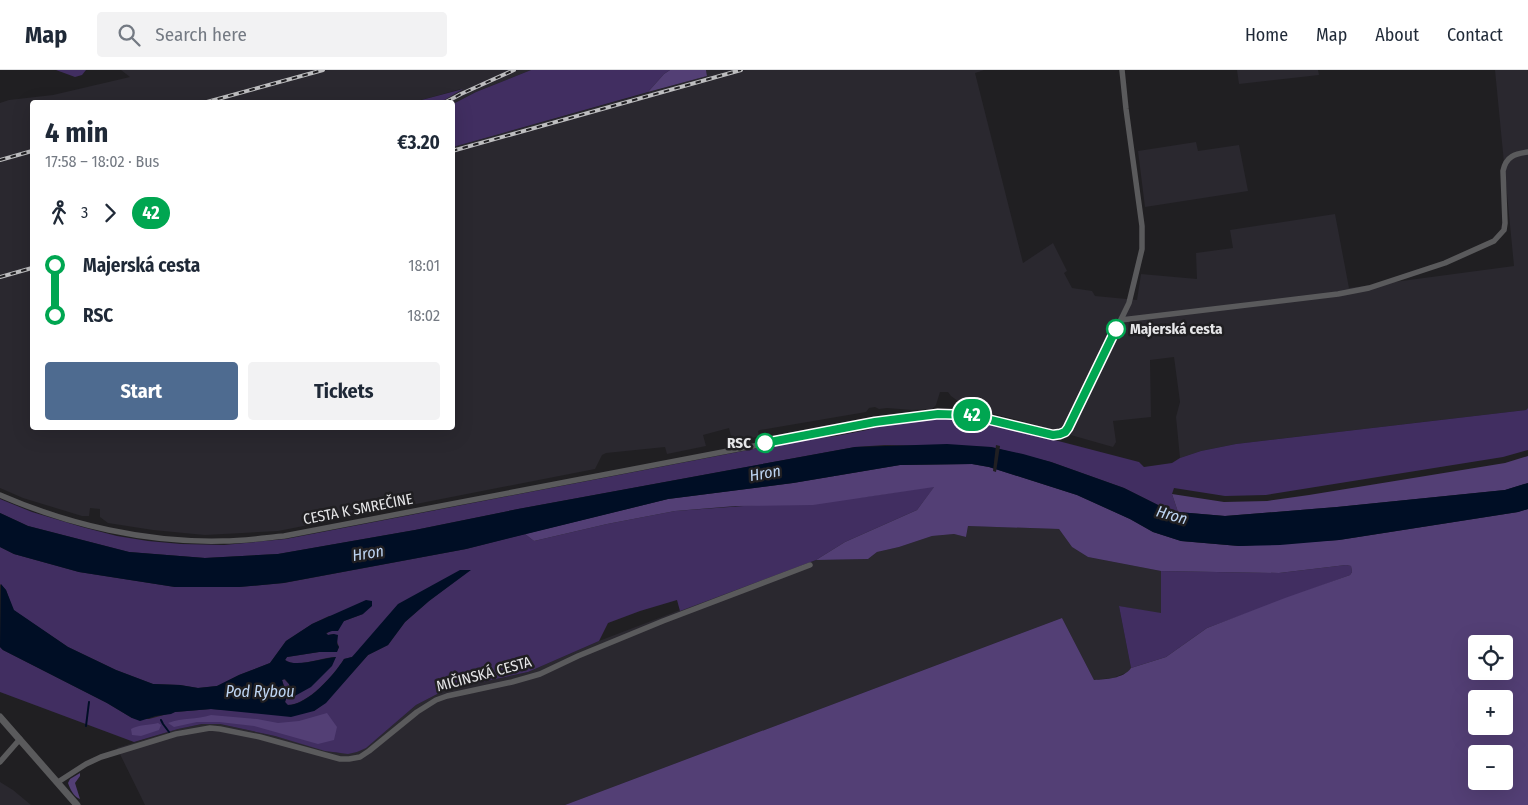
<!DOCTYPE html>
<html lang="en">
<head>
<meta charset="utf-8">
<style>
  body { margin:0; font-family:"Fira Sans Condensed",sans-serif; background:#f2f2f3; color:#1f2937; height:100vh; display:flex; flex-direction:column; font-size:19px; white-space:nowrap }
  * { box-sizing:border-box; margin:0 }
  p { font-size:16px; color:#747a83 }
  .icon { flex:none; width:28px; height:28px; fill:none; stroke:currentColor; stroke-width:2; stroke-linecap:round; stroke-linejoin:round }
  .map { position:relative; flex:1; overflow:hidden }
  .sheet { position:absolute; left:30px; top:30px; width:425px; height:330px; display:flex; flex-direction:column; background:#fff; border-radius:5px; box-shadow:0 5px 20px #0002 }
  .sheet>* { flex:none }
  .badge { padding:0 10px; border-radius:16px; font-size:18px; line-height:32px }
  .controls { position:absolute; left:1468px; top:565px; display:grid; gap:10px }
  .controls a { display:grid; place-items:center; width:45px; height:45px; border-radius:5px; background:#fff; box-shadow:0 5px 20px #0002; font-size:25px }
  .map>.badge { position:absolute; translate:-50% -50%; box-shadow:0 0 0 2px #fff }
  .legs { display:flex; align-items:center; gap:8px; height:55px; padding:0 15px; font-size:16px }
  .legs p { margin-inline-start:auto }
  .headline { display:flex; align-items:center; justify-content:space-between; height:85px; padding:0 15px }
  h1 { font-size:28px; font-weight:700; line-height:38px }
  .cta { display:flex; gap:10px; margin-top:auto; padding:10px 15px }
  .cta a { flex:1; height:58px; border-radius:5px; background:#4e6b90; color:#fff; font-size:20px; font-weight:700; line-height:58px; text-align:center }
  .cta a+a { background:#f2f2f3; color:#1f2937 }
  ul { padding:0 15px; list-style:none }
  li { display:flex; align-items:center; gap:18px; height:50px; font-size:19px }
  li i { display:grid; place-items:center; width:8px; height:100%; margin:0 6px; background:currentColor }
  li i::after { content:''; width:12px; height:12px; margin:-6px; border:4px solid; border-radius:50%; background:#fff }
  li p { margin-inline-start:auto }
  li:first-child i { background:linear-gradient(#0000 50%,currentColor 0) }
  li:last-child i { background:linear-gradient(currentColor 50%,#0000 0) }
  header { display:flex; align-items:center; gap:30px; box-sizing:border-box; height:70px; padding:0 25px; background:#fff; border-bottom:1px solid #e0e1e3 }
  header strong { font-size:24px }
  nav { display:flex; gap:28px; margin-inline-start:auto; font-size:18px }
  .search { width:350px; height:45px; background:#f2f2f3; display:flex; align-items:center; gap:12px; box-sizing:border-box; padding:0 18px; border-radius:5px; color:#747a83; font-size:19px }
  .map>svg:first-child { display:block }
  .built { fill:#2a282f }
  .green { fill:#412e61 }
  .forest { fill:#533f75; fill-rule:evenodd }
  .water { fill:#000e25 }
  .pier { fill:#201f22 }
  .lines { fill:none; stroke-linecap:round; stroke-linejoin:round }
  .stream { stroke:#000e25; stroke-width:2 }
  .minor { stroke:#5a5a5c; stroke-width:5.5 }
  .tertiary { stroke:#5a5a5c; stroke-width:7 }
  .rail-casing { stroke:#bdbdbf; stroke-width:4 }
  .rail { stroke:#201f22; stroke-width:2; stroke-dasharray:5.5; stroke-linecap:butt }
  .line-1-casing { stroke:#fff; stroke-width:11 }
  .line-1 { stroke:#00a651; stroke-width:8 }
  .stop-1-dot { fill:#fff; stroke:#00a651; stroke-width:2.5 }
  .labels { text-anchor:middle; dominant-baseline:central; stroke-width:5; stroke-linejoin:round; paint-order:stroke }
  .stop-label { font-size:15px; font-weight:bold; fill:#e6e6e8; stroke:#201f22; text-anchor:start }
  .street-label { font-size:15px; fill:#e6e6e8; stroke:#201f22 }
  .water-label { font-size:16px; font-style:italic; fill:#bed5f3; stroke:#201f22 }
</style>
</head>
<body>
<header>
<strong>Map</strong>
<div class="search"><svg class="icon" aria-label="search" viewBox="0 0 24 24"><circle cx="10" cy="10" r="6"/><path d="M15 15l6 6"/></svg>Search here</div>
<nav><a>Home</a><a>Map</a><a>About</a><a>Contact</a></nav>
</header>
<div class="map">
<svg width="1528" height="735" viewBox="0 0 1528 735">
  <rect width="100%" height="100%" fill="#201f22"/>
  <path class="built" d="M121,0H531L476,22L453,34L452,32H441L461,19L414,32H32V358H452L453,77L707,6L706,0H984L975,3L1023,193L1053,173L1067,201L1064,203L1072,218L1092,221L1095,226L1137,230L1141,204L1197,209L1196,183L1233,178L1230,160L1335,144L1349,218L1514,196L1495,0H1528V338L1526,340L1236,374L1201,381L1180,388L1176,347L1180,332L1174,287L1150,290L1151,347L1113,351L1116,372L1113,377L1018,350L966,337L951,326L948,322H940L936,335L932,339L912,340L887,338L879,339L875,337L869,338L866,342L760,360L758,361L759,366L733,374L729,358L703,365L706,376L667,384L665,377L606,383L602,385L595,399L278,461L205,465L153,460L108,453L100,447V439L90,438L89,446H82L23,428L0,418V33L9,30L53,25L130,7Z
    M1237,0H1318L1319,5L1239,14Z
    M1196,72L1198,81L1239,75L1248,121L1145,137L1138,81Z
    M968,456L1059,459L1072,477L1088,487L1161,501V544L1119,536L1131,598L1128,602L1113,608L1094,610L1062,548L565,735H145L117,678L178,659L202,654H220L275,666L337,683L357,682L374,671L416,635L445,620L528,602L599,571L735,519L816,490L868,489L877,482L899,477L932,466L954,464L966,467Z
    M0,712L13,720L31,735H0Z"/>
  <path class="green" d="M56,0H86L82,5L75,7Z
    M531,0H670L664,4L648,22L453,77V34L476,22Z
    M463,19L441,32H414Z
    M1528,338V380L1503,387L1266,425L1225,426L1174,418L1172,424L1178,442L1158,435L1124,418L1051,392L991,377L885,375L855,377L518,439L415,460L278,484L205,488L129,482L28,456L0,443V429L32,442L82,457L117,466L148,471L181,474L224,475L286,469L800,370L836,366L867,360L892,352L943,348L978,350L1139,392L1144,397L1172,393L1180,388L1201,381L1236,374L1526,340Z
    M935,416L917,440L845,472L816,490L680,541L677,530L640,541L608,553L599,571L528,602L445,620L416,635L366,678L357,682L348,684L325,681L275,666L220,654H202L178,659L134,672L0,622V577L3,580L107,633L132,648L149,649L175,642L211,639L240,641H314L325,633L368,585L388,575L405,552L429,531L470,500L352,587L344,589C334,605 308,635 287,635L285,632L287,626L282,610L284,609L289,614L293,626L336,587C321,587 297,599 285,590L287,587L319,582L337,581L339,577L334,564L328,565L326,564L344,551L363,544L329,546L312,554L286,571L270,593L239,605L217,616L198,618L180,615L153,614L116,600L68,577L13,540L6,520L0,514V477L14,484L79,502L175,517H239L284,513L466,479L525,464L534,471L607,454L675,441L864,427Z
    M1346,495L1351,496L1352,502L1350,505L1207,558L1166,587L1131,598L1119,536L1161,543V501L1279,503Z"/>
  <path class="forest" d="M670,0H706L707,6L648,22L664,4Z
    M1528,386V413L1505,420L1337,437L1225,446L1178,442L1172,424L1224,432L1267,431L1309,425L1505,393Z
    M972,394L989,397L1077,425L1130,449L1153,462L1181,471L1239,476L1339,470L1518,442L1528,439V735H565L1062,548L1094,610C1106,609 1123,609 1131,598L1166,587L1207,558L1285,528L1350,505L1352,502L1351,496L1346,495L1279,503L1161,501L1088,487L1072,477L1059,459L968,456L966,467L954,464L932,466L899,477L877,482L868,489L816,490L845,472L917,440L934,417L813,435L736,436L675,441L607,454L534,471L525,464L668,429L793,413L900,395ZM1476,574H1504V601H1476ZM1476,629H1504V656H1476ZM1476,684H1504V711H1476Z
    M327,643L337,657L334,670L318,674L254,656L219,652H197L174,657L168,653C183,647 196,650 211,645L257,649L278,653L299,651Z
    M158,653L161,655L159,660L141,666L132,665L131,659C137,655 150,655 158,653Z
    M80,703V706L75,713L80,729C74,727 70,719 68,713L70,709Z"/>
  <path class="water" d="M947,374L991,377L1023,384L1051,392L1124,418L1158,435L1178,442L1225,446L1337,437L1505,420L1528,413V439L1518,442L1339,470L1280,475L1239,476L1181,471L1153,462L1130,449L1077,425L989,397L972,394L900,395L793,413L668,429L466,479L283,513L239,517H175L79,502L14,484L0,477V443L28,456L129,482L205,488L278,484L415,460L518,439L855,377Z
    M460,500H471L429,531L405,552L388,575L368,585L326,633L314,641L291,647L211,639L175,642L171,644L156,646L140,651L132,648L107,633L3,580L0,577L1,514L6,520L14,540L68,577L116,600L153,614L180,615L198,618L217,616L239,605L270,593L286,571L312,554L366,530L372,531V536L363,544L344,551L338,561H332L326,563L328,565L334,564L338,565L337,574L339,577L337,582H319L287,587L285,590C296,598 323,588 336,587L332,596L311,617L293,627L289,614L285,609L282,610L287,626L285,632L288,635C308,635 334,605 344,589L352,587L398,534Z"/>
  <path class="pier" d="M996,375L1000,376L996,402L993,401Z"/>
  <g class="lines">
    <path class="stream" d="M161,650L163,654L169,662
      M86,656L89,632"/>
    <path class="minor" d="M1121,250L1338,224L1369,218L1445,193L1494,171L1504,160L1505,153L1503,101C1506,86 1515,84 1528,82
      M0,425C69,455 147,473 223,471C243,471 264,468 284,466L905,347L947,344L970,345L1053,365L1059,364L1065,362L1068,358L1129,233L1142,179V156L1126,39L1122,0
      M0,692L20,669
      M58,712L86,694L101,687L176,664L210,658L220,659L260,667L340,689H349L360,687L369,681L417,642L436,630L447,626L512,612L540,604L578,586L663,551L810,495"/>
    <path class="tertiary" d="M0,647L77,735"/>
    <defs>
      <path id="rail" d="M207,32L323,0
        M446,32L461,24L514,0
        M452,81L741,0
        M0,90L32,81
        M0,207L32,198"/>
    </defs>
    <use href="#rail" class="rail-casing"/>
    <use href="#rail" class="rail"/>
  </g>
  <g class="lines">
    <defs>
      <path id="line-1" d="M765,373L875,352L938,344L970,345L1053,365L1060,364L1065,362L1068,358L1116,259"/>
    </defs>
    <use href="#line-1" class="line-1-casing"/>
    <use href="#line-1" class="line-1"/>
  </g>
  <g class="stop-1-dot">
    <circle cx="1116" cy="259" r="9"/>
    <circle cx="765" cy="373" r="9"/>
  </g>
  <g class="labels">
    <g class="stop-label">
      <text x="1130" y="259">Majerská cesta</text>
      <text x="751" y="373" text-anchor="end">RSC</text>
    </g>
    <g class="street-label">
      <text transform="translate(358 439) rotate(-11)">CESTA K SMREČINE</text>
      <text transform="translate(484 604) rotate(-15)">MIČINSKÁ CESTA</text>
    </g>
    <g class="water-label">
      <text transform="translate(765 403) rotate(-10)">Hron</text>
      <text transform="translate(1172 445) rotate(16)">Hron</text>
      <text transform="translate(368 483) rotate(-9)">Hron</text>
      <text x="260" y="621">Pod Rybou</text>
    </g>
  </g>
</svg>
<div class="controls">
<a><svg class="icon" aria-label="locate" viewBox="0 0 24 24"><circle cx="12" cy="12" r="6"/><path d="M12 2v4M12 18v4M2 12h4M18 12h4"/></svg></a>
<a>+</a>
<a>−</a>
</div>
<b class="badge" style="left:972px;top:345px;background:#00a651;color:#fff">42</b>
<section class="sheet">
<div class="headline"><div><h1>4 min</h1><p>17:58 – 18:02 · Bus</p></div><b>€3.20</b></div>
<div class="legs"><svg class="icon" aria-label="walk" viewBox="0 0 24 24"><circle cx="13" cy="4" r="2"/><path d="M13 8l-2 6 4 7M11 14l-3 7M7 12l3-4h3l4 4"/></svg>3<svg class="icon" aria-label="forward" viewBox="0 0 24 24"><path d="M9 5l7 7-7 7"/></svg><b class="badge" style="background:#00a651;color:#fff">42</b></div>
<ul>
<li><i style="color:#00a651"></i><b>Majerská cesta</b><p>18:01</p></li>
<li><i style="color:#00a651"></i><b>RSC</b><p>18:02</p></li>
</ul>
<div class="cta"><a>Start</a><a>Tickets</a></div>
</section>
</div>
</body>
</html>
